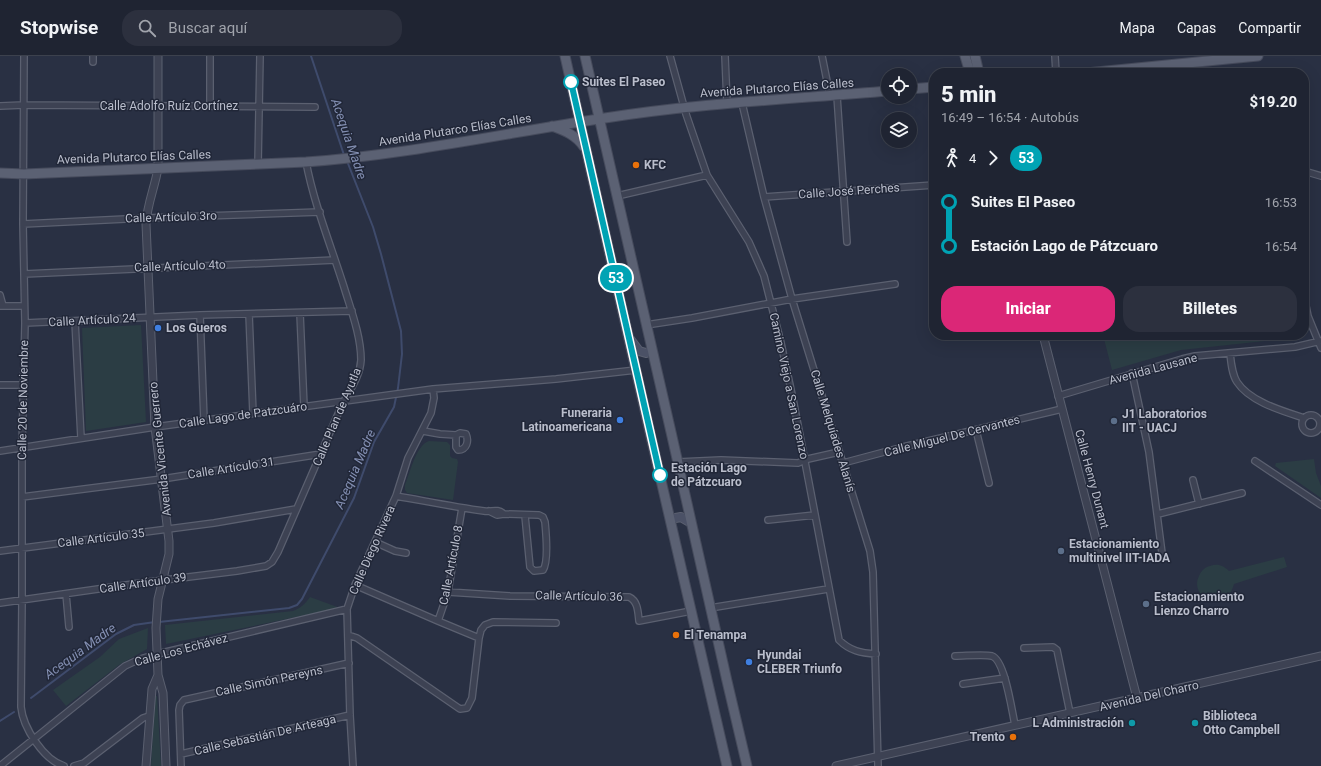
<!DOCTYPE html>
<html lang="es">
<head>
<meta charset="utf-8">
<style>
  body { margin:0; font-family:Roboto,sans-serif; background:#2c303e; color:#f1f3f6; height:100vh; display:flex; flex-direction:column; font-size:15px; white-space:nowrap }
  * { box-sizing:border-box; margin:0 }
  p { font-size:13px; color:#a1a4ac }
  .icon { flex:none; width:22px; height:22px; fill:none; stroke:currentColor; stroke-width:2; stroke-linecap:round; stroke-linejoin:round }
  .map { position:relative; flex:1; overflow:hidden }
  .sheet { position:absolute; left:929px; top:12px; width:380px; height:272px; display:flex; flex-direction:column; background:#1f2432; border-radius:16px; box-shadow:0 4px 16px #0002,0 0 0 1px #3c414d }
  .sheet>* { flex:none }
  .badge { padding:0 8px; border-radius:13px; font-size:14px; line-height:26px }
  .tools { position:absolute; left:881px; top:12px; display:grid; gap:8px }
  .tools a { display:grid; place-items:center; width:36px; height:36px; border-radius:50%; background:#1f2432; box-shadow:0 4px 16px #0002,0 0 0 1px #3c414d; font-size:20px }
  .map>.badge { position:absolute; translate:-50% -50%; box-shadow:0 0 0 2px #fff }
  .legs { display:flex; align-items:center; gap:6px; height:44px; padding:0 12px; font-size:13px }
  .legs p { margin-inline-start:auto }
  .head { display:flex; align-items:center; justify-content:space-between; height:68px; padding:0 12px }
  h1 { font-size:22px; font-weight:800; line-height:30px }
  .action { display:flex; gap:8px; margin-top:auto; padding:8px 12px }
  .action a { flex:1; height:46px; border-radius:16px; background:#db2777; color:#fff; font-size:16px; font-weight:800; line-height:46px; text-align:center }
  .action a+a { background:#2c303e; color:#f1f3f6 }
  ul { padding:0 12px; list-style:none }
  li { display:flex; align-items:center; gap:14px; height:44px; font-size:15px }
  li i { display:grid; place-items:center; width:6px; height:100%; margin:0 5px; background:currentColor }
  li i::after { content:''; width:10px; height:10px; margin:-5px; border:3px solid; border-radius:50%; background:#1f2432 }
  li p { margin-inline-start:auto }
  li:first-child i { background:linear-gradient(#0000 50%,currentColor 0) }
  li:last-child i { background:linear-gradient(currentColor 50%,#0000 0) }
  header { display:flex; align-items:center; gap:24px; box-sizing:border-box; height:56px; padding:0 20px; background:#1f2432; border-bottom:1px solid #3c414d }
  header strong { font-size:19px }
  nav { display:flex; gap:22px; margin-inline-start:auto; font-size:14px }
  .search { width:280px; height:36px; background:#2c303e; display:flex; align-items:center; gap:10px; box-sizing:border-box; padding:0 14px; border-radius:16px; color:#a1a4ac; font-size:15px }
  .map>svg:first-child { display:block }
  .green { fill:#2b3d44 }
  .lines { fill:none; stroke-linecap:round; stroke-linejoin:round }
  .stream { stroke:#3f4b6c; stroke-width:2 }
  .minor-casing { stroke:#5b6070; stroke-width:8 }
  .tertiary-casing { stroke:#5b6070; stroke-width:9 }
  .secondary-casing { stroke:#5b6070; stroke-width:10 }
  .primary-casing { stroke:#464b5c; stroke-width:11 }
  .minor { stroke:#3d4253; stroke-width:5.5 }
  .tertiary { stroke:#3d4253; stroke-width:7 }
  .secondary { stroke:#4b5166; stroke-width:8 }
  .primary { stroke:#5b6173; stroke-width:9 }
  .line-1-casing { stroke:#fff; stroke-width:9 }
  .line-1 { stroke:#00a3b4; stroke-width:6 }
  .stop-1-dot { fill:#fff; stroke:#00a3b4; stroke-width:2 }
  .food-dot { fill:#e8710a; stroke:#212738; stroke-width:1.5 }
  .shop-dot { fill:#3f7fe0; stroke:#212738; stroke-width:1.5 }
  .service-dot { fill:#5c6f8a; stroke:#212738; stroke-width:1.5 }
  .culture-dot { fill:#0f9aa8; stroke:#212738; stroke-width:1.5 }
  .labels { text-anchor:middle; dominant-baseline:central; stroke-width:3; stroke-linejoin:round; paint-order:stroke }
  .stop-label { font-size:12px; font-weight:bold; fill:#babecc; stroke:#212738; text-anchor:start }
  .street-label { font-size:12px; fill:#babecc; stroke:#212738 }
  .poi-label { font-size:12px; font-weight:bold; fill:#babecc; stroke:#212738; text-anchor:start }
  .water-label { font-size:13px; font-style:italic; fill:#838fb2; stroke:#212738 }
</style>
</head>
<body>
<header>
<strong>Stopwise</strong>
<div class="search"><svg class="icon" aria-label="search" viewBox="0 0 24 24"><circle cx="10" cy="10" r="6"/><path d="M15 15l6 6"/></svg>Buscar aquí</div>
<nav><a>Mapa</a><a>Capas</a><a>Compartir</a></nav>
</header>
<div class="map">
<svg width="1321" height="710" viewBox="0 0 1321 710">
  <rect width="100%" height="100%" fill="#293043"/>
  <path class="green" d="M141,269L146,366L86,375L82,272Z
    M1103,279H1294V282L1181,294L1112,314Z
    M429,385L447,386L450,389V400L452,402L457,403L458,406L453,444L407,437L405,434V429C410,417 416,389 429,385Z
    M1314,403L1316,417L1321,430V442L1275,410L1276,407Z
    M1284,501L1287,511L1234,528C1226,560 1188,542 1199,520C1201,515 1205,511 1210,510C1218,507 1224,510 1229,515Z
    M310,541L340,552L166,588L165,569L293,555C301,552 305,548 310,541Z
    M148,572L147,593L119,609L66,650L53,634L100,601L119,583Z
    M155,640H157L161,710H151Z"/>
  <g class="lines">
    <path class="stream" d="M311,0L344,99
      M159,566L289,552L297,549L302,543L354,442L374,386L394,351L398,332L402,298L401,275L381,198L373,171L347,105
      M31,642L116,578L134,569L155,566
      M0,665L14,656"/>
    <defs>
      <path id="minor" d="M24,0L23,168L25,267L22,392V544L21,651C23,672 44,704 64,710
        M93,0V6
        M670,0L686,58L707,119L749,186L764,220L781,287L793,343L839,584C850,595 861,597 876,598
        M725,0L727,47
        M822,0L830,40
        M1055,0L1056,17
        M837,40L847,186
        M742,47L764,141L792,243L870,495L873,516L878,710
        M210,49V0
        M0,50L24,49L315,51
        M258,108L260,0
        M1304,115L1321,120
        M617,140L707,119
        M764,141L934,129
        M23,168L146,162L320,156
        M24,218L335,204
        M0,239L3,250
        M1304,240L1308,260L1321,292
        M0,250H24
        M300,257L304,351
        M249,258L253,357
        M200,259L204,364
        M75,265L81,382
        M25,267L200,259L352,255
        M646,269L692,262L792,243L895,228
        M1230,297C1231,307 1232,318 1237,326C1250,346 1283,355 1304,362
        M1132,317L1149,396L1162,497
        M0,329H24
        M1058,340L1182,303L1195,300L1295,291L1321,285
        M1302 368a9 9 0 1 1 18 0a9 9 0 1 1-18 0Z
        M976,374L989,427
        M423,375L440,378L456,379
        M460,377L466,378C469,385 467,394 458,394L456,391V379Z
        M0,395L155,371L433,333L556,323L636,314
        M1255,405L1321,449
        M678,406L721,404L798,407L808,403L839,396
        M843,407L903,391L1062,353
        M1193,424L1199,448
        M396,440C425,445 454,451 484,455C492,456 497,452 504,458
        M22,441L162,423L321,398
        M489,455L497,459L504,458L539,459L543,461L545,466C546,477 549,506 543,514L534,515L530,511L525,460
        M1158,458L1242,437
        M768,464L815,459
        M375,486L395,495L406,497
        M0,495L214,467L296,453
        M355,529L438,565L479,582
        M448,536L510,540L629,541C638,545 638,556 639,565L691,555
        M66,538L69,571
        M0,547L140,527L237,515L266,510L272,506L278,496C299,448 320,400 341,351C348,336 360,322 361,304C361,280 351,254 344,231C331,190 314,148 306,106
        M710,552L828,533
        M438,565L448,536L462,452
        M348,579L357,582L460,653L467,652L472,642L479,582L481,574L485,569L493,566L556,567
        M1024,592L1053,591L1057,594L1070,657
        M955,600C965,600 984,598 992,600C1005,604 1012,656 1015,669
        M963,628L1005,622
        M181,698L350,659
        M0,710L125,610L140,603L157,598L347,553
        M74,710L84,707L143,662L149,660
        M181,710L179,654L180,649L184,644L349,607
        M353,710L350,659L347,553L355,529L396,440L408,402L431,357L434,342L433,333"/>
      <path id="tertiary" d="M158,0V112C155,131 147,148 146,168L155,371L169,485V498L158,543L156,572L158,619L163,637L166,710
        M1043,279L1137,642
        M146,710L152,633L158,619
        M836,710L1321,600"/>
      <path id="secondary" d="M630,283L639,295L646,297L652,295
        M670,463L681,461L691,467"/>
      <path id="primary" d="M565,0L651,381L727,710
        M585,0L671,376L727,625L747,710
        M965,0L970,17
        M975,0L979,17
        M1086,17L1258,0
        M910,33L934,31
        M552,70C565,75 576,79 584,91
        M0,117L24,118L306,106C405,99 506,77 605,62C699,47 794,43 888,35"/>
    </defs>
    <use href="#minor" class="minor-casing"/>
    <use href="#tertiary" class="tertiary-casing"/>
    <use href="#secondary" class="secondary-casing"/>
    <use href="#primary" class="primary-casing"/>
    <use href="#minor" class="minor"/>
    <use href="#tertiary" class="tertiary"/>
    <use href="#secondary" class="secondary"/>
    <use href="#primary" class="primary"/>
  </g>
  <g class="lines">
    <defs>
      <path id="line-1" d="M571,26L660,419"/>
    </defs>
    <use href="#line-1" class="line-1-casing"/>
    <use href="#line-1" class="line-1"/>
  </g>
  <g class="stop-1-dot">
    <circle cx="571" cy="26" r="7"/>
    <circle cx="660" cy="419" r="7"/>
  </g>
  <g class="food-dot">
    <circle cx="636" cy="109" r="4"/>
    <circle cx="676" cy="579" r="4"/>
    <circle cx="1013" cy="681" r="4"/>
  </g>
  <g class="shop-dot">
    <circle cx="158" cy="272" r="4"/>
    <circle cx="620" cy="364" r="4"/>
    <circle cx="749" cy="606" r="4"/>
  </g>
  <g class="service-dot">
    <circle cx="1114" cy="365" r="4"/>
    <circle cx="1061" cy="495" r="4"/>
    <circle cx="1146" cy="548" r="4"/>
  </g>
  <g class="culture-dot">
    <circle cx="1132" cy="667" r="4"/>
    <circle cx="1195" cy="667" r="4"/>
  </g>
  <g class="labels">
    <g class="stop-label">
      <text x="582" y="26">Suites El Paseo</text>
      <text x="671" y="412">Estación Lago<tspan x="671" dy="14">de Pátzcuaro</tspan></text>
    </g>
    <g class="street-label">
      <text transform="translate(777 32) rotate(-4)">Avenida Plutarco Elías Calles</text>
      <text x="169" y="50">Calle Adolfo Ruíz Cortínez</text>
      <text transform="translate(455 74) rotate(-9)">Avenida Plutarco Elías Calles</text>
      <text transform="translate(134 101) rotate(-2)">Avenida Plutarco Elías Calles</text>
      <text transform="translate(849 135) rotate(-4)">Calle José Perches</text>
      <text transform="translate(171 161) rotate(-2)">Calle Artículo 3ro</text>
      <text transform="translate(180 210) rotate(-2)">Calle Artículo 4to</text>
      <text transform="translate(92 264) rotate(-3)">Calle Artículo 24</text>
      <text transform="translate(1153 313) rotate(-15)">Avenida Lausane</text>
      <text transform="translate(789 330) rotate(78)">Camino Viejo a San Lorenzo</text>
      <text transform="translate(23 344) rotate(-89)">Calle 20 de Noviembre</text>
      <text transform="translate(243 359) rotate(-8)">Calle Lago de Patzcuáro</text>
      <text transform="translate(337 361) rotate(-67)">Calle Plan de Ayutla</text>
      <text transform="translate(833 375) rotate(73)">Calle Melquíades Alanís</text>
      <text transform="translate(952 380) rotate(-14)">Calle Miguel De Cervantes</text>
      <text transform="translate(160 393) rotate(-96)">Avenida Vicente Guerrero</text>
      <text transform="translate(231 412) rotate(-9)">Calle Artículo 31</text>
      <text transform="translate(1092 423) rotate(75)">Calle Henry Dunant</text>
      <text transform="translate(101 482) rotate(-7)">Calle Artículo 35</text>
      <text transform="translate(372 494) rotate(-66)">Calle Diego Rivera</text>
      <text transform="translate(451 509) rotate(-79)">Calle Artículo 8</text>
      <text transform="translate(143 527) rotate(-8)">Calle Artículo 39</text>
      <text transform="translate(579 540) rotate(1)">Calle Artículo 36</text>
      <text transform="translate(181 594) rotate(-15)">Calle Los Echávez</text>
      <text transform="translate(269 625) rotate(-12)">Calle Simón Pereyns</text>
      <text transform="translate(1149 640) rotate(-13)">Avenida Del Charro</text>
      <text transform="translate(265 679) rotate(-13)">Calle Sebastián De Arteaga</text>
    </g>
    <g class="poi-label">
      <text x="644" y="109">KFC</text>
      <text x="166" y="272">Los Gueros</text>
      <text x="612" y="357" text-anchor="end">Funeraria<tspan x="612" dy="14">Latinoamericana</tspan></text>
      <text x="1122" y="358">J1 Laboratorios<tspan x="1122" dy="14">IIT - UACJ</tspan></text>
      <text x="1069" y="488">Estacionamiento<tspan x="1069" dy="14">multinivel IIT-IADA</tspan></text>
      <text x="1154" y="541">Estacionamiento<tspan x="1154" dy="14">Lienzo Charro</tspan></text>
      <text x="684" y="579">El Tenampa</text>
      <text x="757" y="599">Hyundai<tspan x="757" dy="14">CLEBER Triunfo</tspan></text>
      <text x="1203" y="660">Biblioteca<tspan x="1203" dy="14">Otto Campbell</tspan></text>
      <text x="1124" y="667" text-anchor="end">L Administración</text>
      <text x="1005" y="681" text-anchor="end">Trento</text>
    </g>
    <g class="water-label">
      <text transform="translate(349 83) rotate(71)">Acequia Madre</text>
      <text transform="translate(355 413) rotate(-67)">Acequia Madre</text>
      <text transform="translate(80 595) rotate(-36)">Acequia Madre</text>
    </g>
  </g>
</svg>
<div class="tools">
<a><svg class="icon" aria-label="locate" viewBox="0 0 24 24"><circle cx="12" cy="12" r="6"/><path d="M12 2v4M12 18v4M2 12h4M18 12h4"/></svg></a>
<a><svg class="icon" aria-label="layers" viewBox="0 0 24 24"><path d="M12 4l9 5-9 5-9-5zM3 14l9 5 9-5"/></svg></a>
</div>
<b class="badge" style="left:616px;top:222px;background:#00a3b4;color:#fff">53</b>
<section class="sheet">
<div class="head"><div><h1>5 min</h1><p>16:49 – 16:54 · Autobús</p></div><b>$19.20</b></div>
<div class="legs"><svg class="icon" aria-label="walk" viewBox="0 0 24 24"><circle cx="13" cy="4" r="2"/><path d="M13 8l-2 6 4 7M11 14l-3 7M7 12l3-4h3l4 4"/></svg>4<svg class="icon" aria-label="forward" viewBox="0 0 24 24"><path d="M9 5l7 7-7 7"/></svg><b class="badge" style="background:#00a3b4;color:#fff">53</b></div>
<ul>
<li><i style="color:#00a3b4"></i><b>Suites El Paseo</b><p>16:53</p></li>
<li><i style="color:#00a3b4"></i><b>Estación Lago de Pátzcuaro</b><p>16:54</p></li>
</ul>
<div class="action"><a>Iniciar</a><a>Billetes</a></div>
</section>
</div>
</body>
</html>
